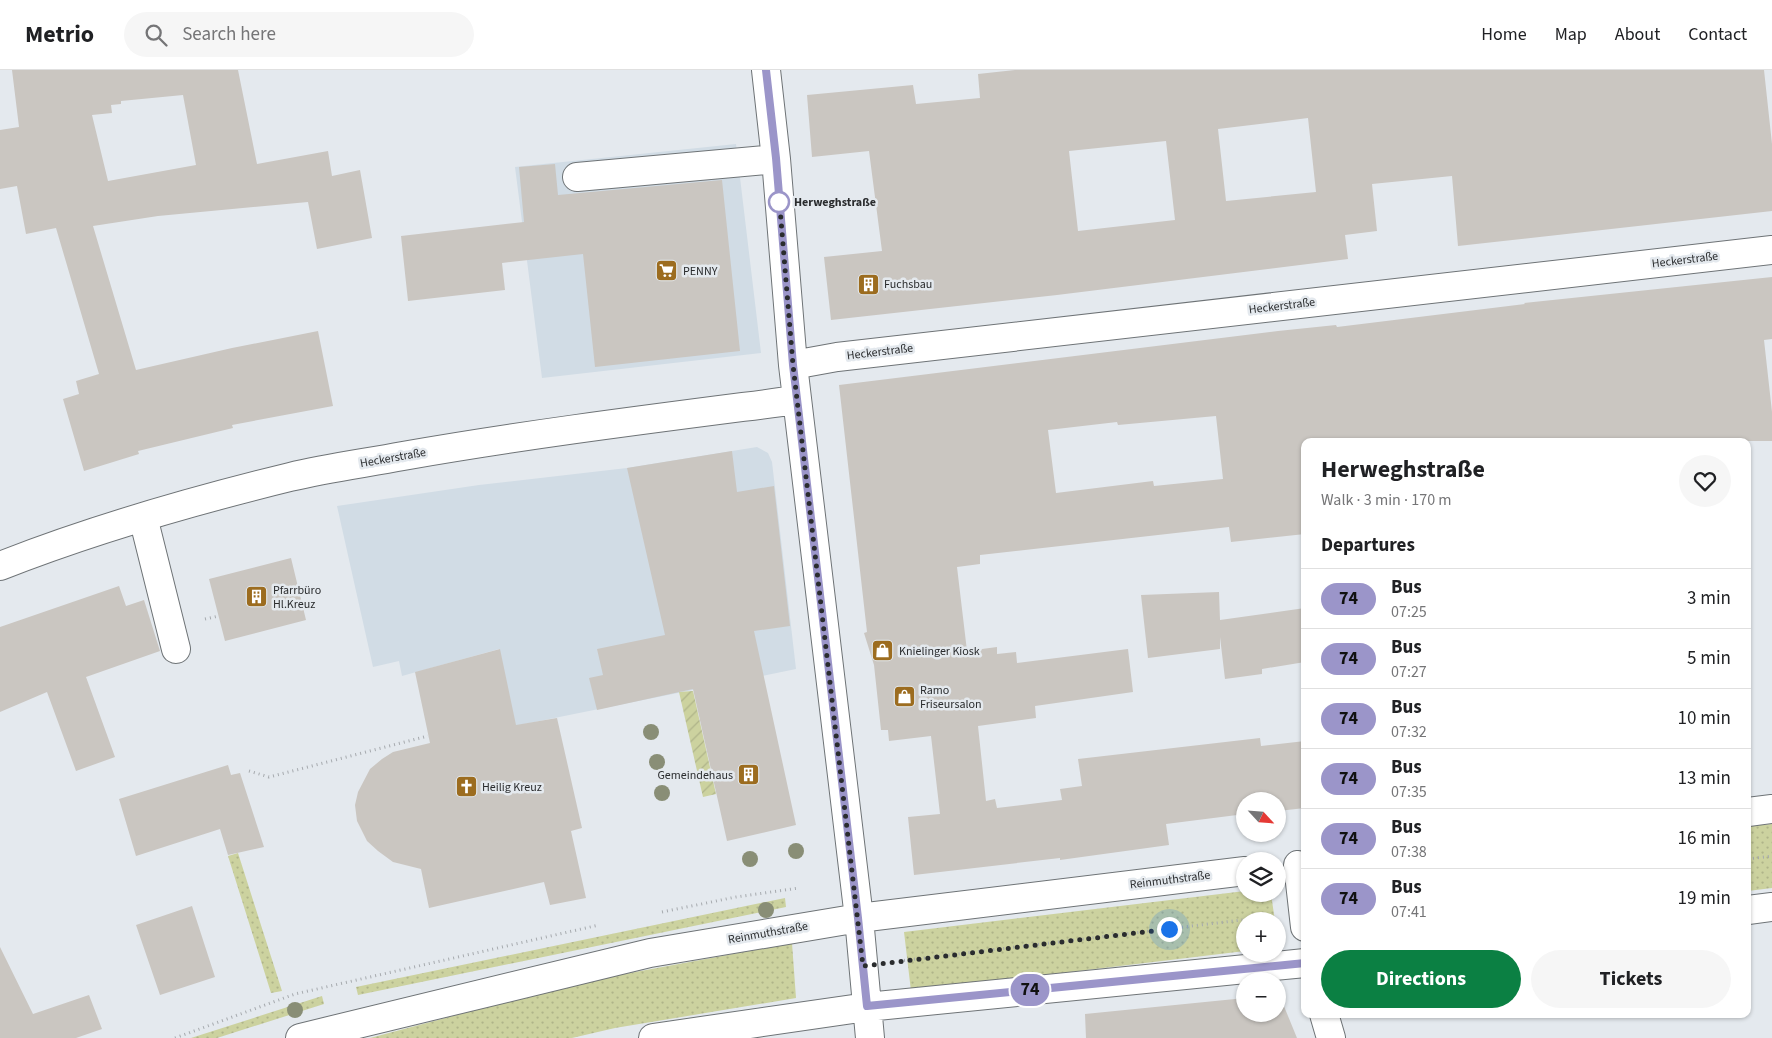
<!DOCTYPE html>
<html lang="en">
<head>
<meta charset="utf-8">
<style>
  body { margin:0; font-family:"Source Sans 3",sans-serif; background:#f6f6f6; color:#202124; height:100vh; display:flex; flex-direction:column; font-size:19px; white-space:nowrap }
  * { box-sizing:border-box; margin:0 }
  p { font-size:16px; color:#757577 }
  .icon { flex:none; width:28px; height:28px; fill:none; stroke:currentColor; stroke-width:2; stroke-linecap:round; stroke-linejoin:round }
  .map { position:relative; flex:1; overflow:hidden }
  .drawer { position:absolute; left:1301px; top:368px; width:450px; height:580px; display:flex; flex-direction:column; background:#fff; border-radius:10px; box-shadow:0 1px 4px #0004 }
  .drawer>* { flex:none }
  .badge { padding:0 10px; border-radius:16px; font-size:18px; line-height:32px }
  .needle { width:32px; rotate:116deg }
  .fabs { position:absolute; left:1236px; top:722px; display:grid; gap:10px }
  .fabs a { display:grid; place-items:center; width:50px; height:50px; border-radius:50%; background:#fff; box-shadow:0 1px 4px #0004; font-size:25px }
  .you { position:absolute; width:25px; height:25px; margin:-12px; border:4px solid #fff; border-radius:50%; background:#1a73e8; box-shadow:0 0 0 8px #1a73e833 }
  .map>.badge { position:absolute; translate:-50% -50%; box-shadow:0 0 0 2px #fff }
  h2 { padding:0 20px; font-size:19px; line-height:45px }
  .round { display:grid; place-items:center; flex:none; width:52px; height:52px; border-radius:26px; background:#f6f6f6 }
  .overview { display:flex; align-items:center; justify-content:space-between; height:85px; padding:0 20px }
  h1 { font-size:24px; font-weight:700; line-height:38px }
  .primary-button { display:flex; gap:10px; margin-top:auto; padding:10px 20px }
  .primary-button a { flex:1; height:58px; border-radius:30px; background:#0b8043; color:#fff; font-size:20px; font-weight:700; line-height:58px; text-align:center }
  .primary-button a+a { background:#f6f6f6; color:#202124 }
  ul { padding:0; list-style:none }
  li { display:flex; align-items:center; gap:15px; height:60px; padding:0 20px; border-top:1px solid #e0e0e0 }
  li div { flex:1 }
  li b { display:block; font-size:19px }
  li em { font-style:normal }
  li .badge { min-width:55px; font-weight:700; text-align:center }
  header { display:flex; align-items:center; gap:30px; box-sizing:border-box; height:70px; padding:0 25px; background:#fff; border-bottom:1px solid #e0e0e0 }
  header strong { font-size:24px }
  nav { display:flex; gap:28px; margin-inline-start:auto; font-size:18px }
  .search { width:350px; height:45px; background:#f6f6f6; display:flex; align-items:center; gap:12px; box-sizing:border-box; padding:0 18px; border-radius:28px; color:#757577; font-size:19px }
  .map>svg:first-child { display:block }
  .built { fill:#d1dce5 }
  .grass { fill:url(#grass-dots) }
  .garden { fill:url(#garden-furrows) }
  .building { fill:#cac6c1; fill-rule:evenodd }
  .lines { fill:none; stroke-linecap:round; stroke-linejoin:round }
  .minor-casing { stroke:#6e7376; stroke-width:30 }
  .path { stroke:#a6aaae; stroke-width:3; stroke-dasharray:1 4; stroke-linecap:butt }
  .minor { stroke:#fff; stroke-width:28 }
  .tree { fill:#898e76 }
  .line-casing { stroke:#fff; stroke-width:11 }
  .line { stroke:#9b95c9; stroke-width:8 }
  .walk { stroke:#2a2c2e; stroke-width:5; stroke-dasharray:0 9 }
  .stop-dot { fill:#fff; stroke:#9b95c9; stroke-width:2.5 }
  .labels { text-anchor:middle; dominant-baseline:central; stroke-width:5; stroke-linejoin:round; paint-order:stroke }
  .stop-label { font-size:12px; font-weight:bold; fill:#2a2c2e; stroke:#e4e9ee; text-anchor:start }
  .street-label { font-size:12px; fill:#2a2c2e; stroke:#e4e9ee }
  .poi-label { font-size:12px; fill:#2a2c2e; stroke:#e4e9ee; text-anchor:start }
</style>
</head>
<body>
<header>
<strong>Metrio</strong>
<div class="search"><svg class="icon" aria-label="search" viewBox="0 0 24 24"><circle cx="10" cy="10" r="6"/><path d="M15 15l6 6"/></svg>Search here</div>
<nav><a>Home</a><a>Map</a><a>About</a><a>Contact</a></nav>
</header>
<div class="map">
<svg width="1772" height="968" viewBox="0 0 1772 968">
  <defs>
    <pattern id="grass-dots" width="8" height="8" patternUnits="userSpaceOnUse" patternTransform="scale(1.25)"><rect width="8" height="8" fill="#ccd29f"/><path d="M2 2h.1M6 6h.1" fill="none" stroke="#afb489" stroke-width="1.8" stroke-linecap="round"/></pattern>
    <pattern id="garden-furrows" width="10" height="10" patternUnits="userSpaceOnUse" patternTransform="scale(1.25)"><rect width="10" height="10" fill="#ccd29f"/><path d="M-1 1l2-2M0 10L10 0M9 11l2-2" fill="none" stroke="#afb489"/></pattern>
  </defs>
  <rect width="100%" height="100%" fill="#e4e9ee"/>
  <path class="built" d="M736,74L761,283L542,308L515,97Z
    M757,377L768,383L772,392L796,599L515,656L499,579L402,606L399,591L373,597L337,436L479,415L627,398Z"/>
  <path class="grass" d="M1772,754V818L1748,821V756Z
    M238,783L282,921L271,923L228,786Z
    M1245,821V824H1271L1275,851H1245V881L911,921L904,862Z
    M785,828L786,837L358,925L356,917Z
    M792,873L796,928L615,958L572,968H370L581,912Z
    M322,926L324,934L217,968H191Z"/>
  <path class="garden" d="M693,621L716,724L703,727L679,622Z"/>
  <path class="building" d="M12,0H238L257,94L328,81L332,106L360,100L372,168L317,179L308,132L158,146L93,156L136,300L232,278L318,261L333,336L232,355L233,358L138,381L139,384L84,401L63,329L79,324L76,311L99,304L56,158L26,164L17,116L0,119V60L19,57ZM183,25L196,95L108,111L92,45L112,43L111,35L121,34V31Z
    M1015,0H1764L1772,74V141L1458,176L1452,106L1372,114L1377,161L1345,165L1348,189L1057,225L831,250L824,187L882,181L869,81L812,87L807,25L913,15L916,34L980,28L978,4ZM1308,48L1316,122L1226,131L1218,59ZM1166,71L1175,150L1078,161L1069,81Z
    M555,94L558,125L722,110L740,281L595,297L583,184L502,193L505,220L408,231L401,166L524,152L519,97Z
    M1772,207V269L1764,270L1772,342V371H1305V464L1231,472L1229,457L980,485V494L957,497L967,581L997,577V584L1016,582L1017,593L1128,579L1133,622L1035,636L1036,648L978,656L986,731L995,729L997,738L1062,730L1060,719L1082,716L1078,689L1260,668L1261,676L1305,671V738L1278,741V731H1245V744L1166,754L1169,775L1060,790V788L914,805L908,747L940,744L931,666L889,671L888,660H881L874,595L864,563L867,562L839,315L1278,261L1336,255L1337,257L1525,234L1524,233ZM1216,346L1223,409L1154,416L1153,411L1056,423L1048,360L1117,352L1118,355Z
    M732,381L737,422L774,416L790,556L754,561L796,755L727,771L693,619L597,640L589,608L603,605L597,579L665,565L627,398Z
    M291,488L306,550L225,571L209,509Z
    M119,516L126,536L144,530L160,581L86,607L115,687L76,701L47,622L0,642V557Z
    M1219,522L1220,550L1305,538V592L1262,599V604L1225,609L1220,567V579L1148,588L1141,525Z
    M500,579L516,655L557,648L582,758L571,761L586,828L550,835L544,812L429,838L421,799L393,792L378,781L367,771L357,751L355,735L358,722L370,699L382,689L393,682L430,673L415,602Z
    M228,695L231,705L240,703L264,777L228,785L220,759L136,786L119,729Z
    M192,836L215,907L160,925L136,855Z
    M0,877L33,944L89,925L102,959L76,968H0Z
    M1278,924H1279L1297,968H1086L1085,944L1245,928V944H1278Z"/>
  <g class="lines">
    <defs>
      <path id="minor" d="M766,0L776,89L793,295L859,848L870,968
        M577,107L776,89
        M793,295L837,287L1772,180
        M143,447L176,579
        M0,496C94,459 192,431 290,407C327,398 366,393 403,386C534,363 666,347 797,330
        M1748,742L1772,739
        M1298,795L1305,857
        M1748,840L1772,837
        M1324,944L1331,968
        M300,968L650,883L859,848L1245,801
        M653,968L867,937L1305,893"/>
    </defs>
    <use href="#minor" class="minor-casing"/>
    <path class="path" d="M205,549L219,546
      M249,701L269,707L428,666
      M1748,789L1772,786
      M662,842L736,827L799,818
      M899,891L1267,847
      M175,968L295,924L599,855"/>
    <use href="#minor" class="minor"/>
  </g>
  <g class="tree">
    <circle cx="651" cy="662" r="8"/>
    <circle cx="657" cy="692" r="8"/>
    <circle cx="662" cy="723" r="8"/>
    <circle cx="796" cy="781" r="8"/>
    <circle cx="750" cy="789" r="8"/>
    <circle cx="766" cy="840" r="8"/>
    <circle cx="295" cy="940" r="8"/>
  </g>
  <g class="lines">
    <defs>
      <path id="line" d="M766,0L776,88L793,295L858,848L867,936L1305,893"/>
    </defs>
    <use href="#line" class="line-casing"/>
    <use href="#line" class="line"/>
    <path class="walk" d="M779,132V126L793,295L863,896L1169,859"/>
  </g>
  <defs>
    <symbol id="supermarket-square" viewBox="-11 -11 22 22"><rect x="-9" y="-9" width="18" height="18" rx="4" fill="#9c6c1f" stroke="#e4e9ee"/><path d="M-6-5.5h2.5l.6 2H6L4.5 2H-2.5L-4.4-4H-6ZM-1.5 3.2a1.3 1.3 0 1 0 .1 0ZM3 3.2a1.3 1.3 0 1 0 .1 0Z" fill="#fff"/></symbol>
    <symbol id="building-square" viewBox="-11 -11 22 22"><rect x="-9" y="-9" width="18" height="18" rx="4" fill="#9c6c1f" stroke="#e4e9ee"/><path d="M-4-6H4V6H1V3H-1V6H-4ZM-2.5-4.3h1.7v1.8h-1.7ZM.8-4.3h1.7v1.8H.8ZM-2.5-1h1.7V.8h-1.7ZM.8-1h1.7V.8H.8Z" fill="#fff"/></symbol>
    <symbol id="shop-square" viewBox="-11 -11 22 22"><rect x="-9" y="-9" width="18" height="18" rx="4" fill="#9c6c1f" stroke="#e4e9ee"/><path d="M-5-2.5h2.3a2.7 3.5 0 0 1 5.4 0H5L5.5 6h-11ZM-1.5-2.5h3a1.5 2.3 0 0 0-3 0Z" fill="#fff"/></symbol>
    <symbol id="church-square" viewBox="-11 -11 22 22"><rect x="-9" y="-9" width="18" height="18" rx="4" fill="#9c6c1f" stroke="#e4e9ee"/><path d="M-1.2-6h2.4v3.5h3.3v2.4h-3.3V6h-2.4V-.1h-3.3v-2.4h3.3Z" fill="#fff"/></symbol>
  </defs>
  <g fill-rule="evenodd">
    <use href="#supermarket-square" x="654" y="188" width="25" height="25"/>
    <use href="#building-square" x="856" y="202" width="25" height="25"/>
    <use href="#building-square" x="244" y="514" width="25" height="25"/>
    <use href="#shop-square" x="870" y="568" width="25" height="25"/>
    <use href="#shop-square" x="892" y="614" width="25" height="25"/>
    <use href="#building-square" x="736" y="692" width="25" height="25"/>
    <use href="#church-square" x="454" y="704" width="25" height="25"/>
  </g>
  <circle class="stop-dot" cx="779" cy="132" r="10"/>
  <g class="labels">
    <g class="stop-label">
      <text x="794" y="132">Herweghstraße</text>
    </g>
    <g class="street-label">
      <text transform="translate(1685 190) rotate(-7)">Heckerstraße</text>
      <text transform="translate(1282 236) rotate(-7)">Heckerstraße</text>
      <text transform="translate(880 282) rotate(-7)">Heckerstraße</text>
      <text transform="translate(393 388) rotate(-10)">Heckerstraße</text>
      <text transform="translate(1170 810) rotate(-7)">Reinmuthstraße</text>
      <text transform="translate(768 863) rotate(-10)">Reinmuthstraße</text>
    </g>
    <g class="poi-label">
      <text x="683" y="201">PENNY</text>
      <text x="884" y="214">Fuchsbau</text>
      <text x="273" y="520">Pfarrbüro<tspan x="273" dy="14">Hl.Kreuz</tspan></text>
      <text x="899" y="581">Knielinger Kiosk</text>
      <text x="920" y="620">Ramo<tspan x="920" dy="14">Friseursalon</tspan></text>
      <text x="733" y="705" text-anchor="end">Gemeindehaus</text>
      <text x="482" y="717">Heilig Kreuz</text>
    </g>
  </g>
</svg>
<div class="fabs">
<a><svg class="needle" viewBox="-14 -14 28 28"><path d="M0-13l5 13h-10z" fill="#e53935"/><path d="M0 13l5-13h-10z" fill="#757577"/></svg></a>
<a><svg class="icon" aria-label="layers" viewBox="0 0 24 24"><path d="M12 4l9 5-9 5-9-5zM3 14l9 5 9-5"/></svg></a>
<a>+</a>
<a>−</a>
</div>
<div class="you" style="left:1169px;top:859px"></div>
<b class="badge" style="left:1030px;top:920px;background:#9b95c9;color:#111">74</b>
<section class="drawer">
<div class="overview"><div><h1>Herweghstraße</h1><p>Walk · 3 min · 170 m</p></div><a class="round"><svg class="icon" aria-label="heart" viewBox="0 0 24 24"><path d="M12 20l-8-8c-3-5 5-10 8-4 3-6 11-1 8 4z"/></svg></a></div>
<h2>Departures</h2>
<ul>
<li><span class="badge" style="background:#9b95c9;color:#111">74</span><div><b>Bus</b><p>07:25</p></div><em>3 min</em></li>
<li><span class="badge" style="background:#9b95c9;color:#111">74</span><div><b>Bus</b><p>07:27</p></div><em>5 min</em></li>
<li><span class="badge" style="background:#9b95c9;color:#111">74</span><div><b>Bus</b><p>07:32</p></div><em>10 min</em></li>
<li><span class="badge" style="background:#9b95c9;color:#111">74</span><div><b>Bus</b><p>07:35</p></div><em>13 min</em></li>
<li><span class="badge" style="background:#9b95c9;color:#111">74</span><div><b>Bus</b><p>07:38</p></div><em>16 min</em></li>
<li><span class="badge" style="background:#9b95c9;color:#111">74</span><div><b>Bus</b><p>07:41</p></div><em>19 min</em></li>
</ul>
<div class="primary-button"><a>Directions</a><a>Tickets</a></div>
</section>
</div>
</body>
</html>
